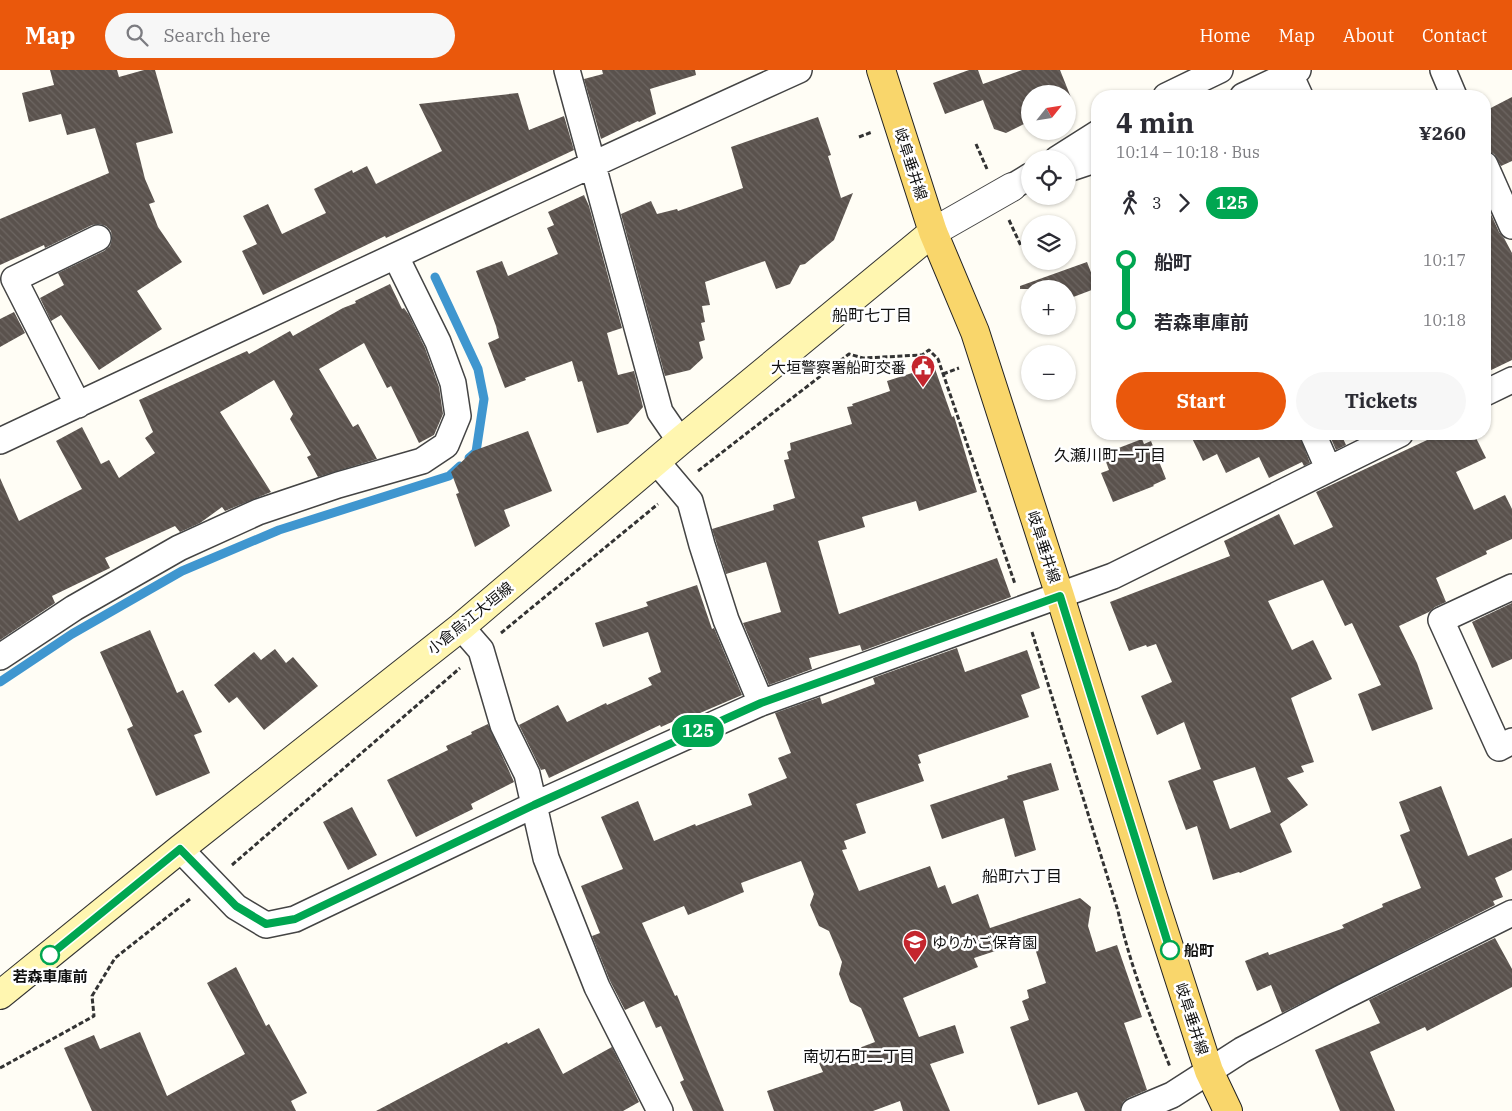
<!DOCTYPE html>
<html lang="en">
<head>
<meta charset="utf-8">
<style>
  body { margin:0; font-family:"IBM Plex Serif","Noto Sans JP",serif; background:#f7f7f7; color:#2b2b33; height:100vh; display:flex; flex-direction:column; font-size:19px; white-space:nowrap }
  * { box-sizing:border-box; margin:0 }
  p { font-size:16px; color:#7c7c81 }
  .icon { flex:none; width:28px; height:28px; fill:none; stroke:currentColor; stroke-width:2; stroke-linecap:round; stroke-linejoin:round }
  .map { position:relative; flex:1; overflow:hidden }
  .panel { position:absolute; left:1091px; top:20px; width:400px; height:350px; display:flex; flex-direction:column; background:#fff; border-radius:20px; box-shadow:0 1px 4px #0004 }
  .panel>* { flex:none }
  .badge { padding:0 10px; border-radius:16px; font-size:18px; line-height:32px }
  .needle { width:32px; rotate:60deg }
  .controls { position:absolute; left:1021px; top:15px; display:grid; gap:10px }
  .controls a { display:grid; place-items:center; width:55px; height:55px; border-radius:50%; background:#fff; box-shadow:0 1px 4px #0004; font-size:25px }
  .map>.badge { position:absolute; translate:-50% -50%; box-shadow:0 0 0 2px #fff }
  .legs { display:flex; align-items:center; gap:8px; height:55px; padding:0 25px; font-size:16px }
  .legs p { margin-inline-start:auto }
  .overview { display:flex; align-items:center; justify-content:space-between; height:85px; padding:0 25px }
  h1 { font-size:28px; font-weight:800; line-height:38px }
  .primary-button { display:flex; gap:10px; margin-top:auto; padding:10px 25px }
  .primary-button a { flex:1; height:58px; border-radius:30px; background:#ea580c; color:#fff; font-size:20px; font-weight:800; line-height:58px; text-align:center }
  .primary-button a+a { background:#f7f7f7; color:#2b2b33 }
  ul { padding:0 25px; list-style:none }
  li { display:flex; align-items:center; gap:18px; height:60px; font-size:19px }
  li i { display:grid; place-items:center; width:8px; height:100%; margin:0 6px; background:currentColor }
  li i::after { content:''; width:12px; height:12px; margin:-6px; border:4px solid; border-radius:50%; background:#fff }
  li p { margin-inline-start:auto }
  li:first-child i { background:linear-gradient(#0000 50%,currentColor 0) }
  li:last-child i { background:linear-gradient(currentColor 50%,#0000 0) }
  header { display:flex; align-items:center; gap:30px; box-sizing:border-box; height:70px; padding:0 25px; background:#ea580c; color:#fff }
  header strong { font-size:24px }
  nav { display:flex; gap:28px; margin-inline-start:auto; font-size:18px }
  .search { width:350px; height:45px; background:#f7f7f7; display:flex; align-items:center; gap:12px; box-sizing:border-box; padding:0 18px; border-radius:28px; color:#7c7c81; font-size:19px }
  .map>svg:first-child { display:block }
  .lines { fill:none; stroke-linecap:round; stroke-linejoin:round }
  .stream { stroke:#3f96cf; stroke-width:9 }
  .building { fill:url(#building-back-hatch); fill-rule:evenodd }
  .minor-casing { stroke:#444; stroke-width:28 }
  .tertiary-casing { stroke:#444; stroke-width:30 }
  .secondary-casing { stroke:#333; stroke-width:30 }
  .primary-casing { stroke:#222; stroke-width:30 }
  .path { stroke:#333; stroke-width:3; stroke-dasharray:5 2.5; stroke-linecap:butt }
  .minor { stroke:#fff; stroke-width:25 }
  .tertiary { stroke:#fff; stroke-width:28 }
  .secondary { stroke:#fff6b0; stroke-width:28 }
  .primary { stroke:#f9d66b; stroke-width:28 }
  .line-1-casing { stroke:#fff; stroke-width:11 }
  .line-1 { stroke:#00a651; stroke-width:8 }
  .stop-1-dot { fill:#fff; stroke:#00a651; stroke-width:2.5 }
  .labels { text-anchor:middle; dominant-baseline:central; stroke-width:5; stroke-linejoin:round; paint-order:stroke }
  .street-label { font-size:15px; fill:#111; stroke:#fff }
  .poi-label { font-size:15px; fill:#111; stroke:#fff; text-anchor:end }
  .stop-label { font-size:15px; font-weight:bold; fill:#111; stroke:#fff; text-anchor:start }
  .neighbourhood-label { font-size:16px; fill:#111; stroke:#fff }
</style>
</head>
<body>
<header>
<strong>Map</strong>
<div class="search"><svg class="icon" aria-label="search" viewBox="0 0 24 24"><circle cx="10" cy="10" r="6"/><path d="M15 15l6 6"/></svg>Search here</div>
<nav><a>Home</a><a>Map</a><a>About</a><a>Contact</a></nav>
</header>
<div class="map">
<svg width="1512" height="1041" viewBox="0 0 1512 1041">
  <defs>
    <pattern id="building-back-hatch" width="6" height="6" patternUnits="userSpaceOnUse" patternTransform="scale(1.25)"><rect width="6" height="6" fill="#5a524d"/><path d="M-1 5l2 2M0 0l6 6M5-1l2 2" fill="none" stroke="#6d6662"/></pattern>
  </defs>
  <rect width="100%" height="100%" fill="#fffdf5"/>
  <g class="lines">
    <path class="stream" d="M435,207L478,299L484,329L476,382L469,388
      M0,612L72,564L182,501L279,460L449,406L460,396"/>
  </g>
  <path class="building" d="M50,0H117L119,7L144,0H155L173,63L136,73L145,109L155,132L149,134L158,157L182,192L137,221L162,259L99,300L61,245L51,251L40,228L64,215L58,203L104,181L110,176L112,169L111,161L106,156L99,154L92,155L45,178L44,175L0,195V149L109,103L95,58L67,65L61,44L29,52L22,23L54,15Z
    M602,0H695L696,5L650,19L656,44L639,52L638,51L601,69L584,9L603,4Z
    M969,0H978L983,14L1022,0H1060L1072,30L1068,32V24H1030V51L1006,63L994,59L983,30L945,44L933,13Z
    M518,23L529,60L564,46L574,80L386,168L385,166L263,225L242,181L257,174L243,146L268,134L282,164L326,143L314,119L352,100L353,103L367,96L376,114L442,81L419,34Z
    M1512,27V91L1501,96L1494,84L1485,81V41Z
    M818,47L831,85L828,86L841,128L853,123L834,170L805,194L800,195L790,214L776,219L765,191L705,212L710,235L702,236L705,252L701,253L705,270L699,272L703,288L690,300L665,306L621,144L651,131L657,144L677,139L678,141L743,118L731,77Z
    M584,125L589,136L622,258L607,263L618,305L634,301L643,337L628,354L597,363L582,311L578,312L572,291L525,308L526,310L505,318L488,273L499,268L496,256L476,201L502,191L508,206L558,184L547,158L554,155L548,142Z
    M1485,131L1499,162L1504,168L1512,183V290L1485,303Z
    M1087,192L1097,218L1068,229V219H1020V216Z
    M390,214L402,239L404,238L409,245L425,278L439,317L443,344L434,365L419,373L391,316L387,318L364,273L319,299L353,357L358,354L377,389L318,407L307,387L311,385L290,349L293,344L274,310L220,342L271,422L225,441L222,437L200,453L180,462L175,456L105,488L110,498L52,526L55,533L0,570V408L19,451L82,419L56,371L82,357L101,394L109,390L119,408L155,383L145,368L153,362L139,330L247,281L249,284L290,261L293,266L343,238L356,233L355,231Z
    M14,242L25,263L0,277V249Z
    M934,296L952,347L954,346L977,422L919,441L916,431L862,447L865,457L818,471L839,544L997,488L1011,527L862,581L860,575L809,588L812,599L769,615L743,553L781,542L766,492L726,504L712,459L774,440L773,435L795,428L784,390L789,389L787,382L791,380L790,373L852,354L847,337L853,336L852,334L890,321L887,311Z
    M528,361L552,421L504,440L510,456L475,477L456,424L459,423L451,402L473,381Z
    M1190,364H1299L1310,393L1304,396L1302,392L1269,408L1259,387L1226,403L1217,384L1203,391Z
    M1329,364H1341L1346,375L1336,380Z
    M1440,364H1474L1486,388L1456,402L1474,440L1505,425L1512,439V469L1486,481L1487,484L1436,508L1446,532L1435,537L1429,542L1399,556L1417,593L1433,639L1372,661L1358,624L1381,615L1352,553L1345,556L1323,510L1268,531L1292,580L1313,570L1332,609L1291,628L1314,692L1301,696L1304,702L1287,708L1308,735L1280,754L1292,782L1240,803L1239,802L1213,810L1197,756L1186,760L1168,711L1201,699L1184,652L1157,665L1141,626L1172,612L1156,574L1147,577L1146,575L1129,581L1110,532L1230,486L1224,471L1279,444L1294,475L1333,457L1316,422ZM1255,697L1271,742L1230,759L1213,711Z
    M1142,369L1144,374L1151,371L1166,409L1153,415L1154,416L1113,432L1101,403L1109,400L1103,384Z
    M697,515L712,559L714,558L742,625L686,649L685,646L661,657L660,655L549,708L545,699L541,700L519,655L558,635L567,652L606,633L607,635L652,615L648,608L661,602L648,562L603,577L595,553L648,536L646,532Z
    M1512,533V589L1492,598L1472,552Z
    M150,560L177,623L183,620L202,662L194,665L210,703L156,726L127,659L133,656L100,582Z
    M957,578L965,602L1027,580L1040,618L1021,625L1029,647L918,685L921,693L918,694L924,711L856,734L866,763L844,771L847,779L842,780L859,821L930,796L938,818L945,815L952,834L978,824L990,858L1080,828L1091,837L1088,856L1096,882L1117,875L1142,947L1124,953L1147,1020L1128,1028L1123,1032L1120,1041H1085L1077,1022L1038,1035L1010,957L1029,950L1022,931L1029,928L1027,920L1046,913L1032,869L974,888L978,897L903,928L919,967L955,955L964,983L930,994L950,1041H903L900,1031L873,1041H774L767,1021L823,1002L819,993L875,972L861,938L850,932L839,904L842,892L829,861L819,856L810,835L814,824L801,791L741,813L744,822L708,837L688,845L684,836L642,853L675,926L677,925L724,1041H693L680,1012L684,1010L661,956L656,958L644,931L625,940L610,911L592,866L600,863L581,816L623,799L601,747L638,731L654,771L695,754L696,756L752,735L748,724L787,708L778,688L791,683L775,643L820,627L822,634L875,614L873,608Z
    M275,579L286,593L293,587L318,616L264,660L237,627L229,633L214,615L254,582L261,590Z
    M488,654L514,712L471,734L473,739L416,767L387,710L448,680L446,676L472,664L471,662Z
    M1051,693L1059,720L1023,731L1036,780L1015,787L1004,748L942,769L930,735L1008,709L1007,706Z
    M1441,716L1468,786L1512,768V800L1495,808L1503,827L1493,831L1495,835L1282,943L1271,915L1257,921L1245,891L1268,882L1269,885L1344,858L1342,855L1383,837L1382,834L1421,818L1400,765L1410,761L1399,732Z
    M352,737L377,785L348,800L323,752Z
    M1495,868L1512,899V917L1427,961L1425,957L1370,982L1395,1041H1340L1315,980L1380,953L1369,930Z
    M236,897L266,956L269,954L307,1023L291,1031L296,1041H92L64,978L94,965L100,979L140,962L167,1026L245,984L207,913Z
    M539,958L563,1004L612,977L639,1032L623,1041H376L507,972L508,974Z"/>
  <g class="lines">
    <defs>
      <path id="minor" d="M567,0L660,342L680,371
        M1443,0L1454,26
        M1290,4L1300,26
        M1166,26L1220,0
        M1243,26L1298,0
        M1057,89L1098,63
        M1485,95L1512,156
        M1068,99L1098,89
        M1012,117L1030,106
        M1485,323L1512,310
        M78,335L14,209L98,168
        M1313,364L1328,398
        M0,371C266,246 532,121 799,0
        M657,392L690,431L702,475L726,550L761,633
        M1512,517L1441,550L1499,678L1512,671
        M461,557L481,580L503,655L527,704L546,788L597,917L660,1041
        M0,587L74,538L179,478L258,442L338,415L422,391L446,375L458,346L453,313L438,272L396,187
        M180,779L236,837L266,855L295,849L534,735L761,633L1113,506L1400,364
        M1134,1041L1172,1025L1242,980L1343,927L1512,843"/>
      <path id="tertiary" d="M933,162L1012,117"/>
      <path id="secondary" d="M0,925L180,779L461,557L680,371L933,162"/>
      <path id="primary" d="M881,0L933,162L975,262L1060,526L1152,824L1209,1001L1228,1041"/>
    </defs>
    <use href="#minor" class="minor-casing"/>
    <use href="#tertiary" class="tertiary-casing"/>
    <use href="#secondary" class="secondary-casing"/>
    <use href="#primary" class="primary-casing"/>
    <path class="path" d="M859,67L872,62
      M976,74L987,99
      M1009,150L1021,176
      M943,304L959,298
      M698,401L849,284L863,288L922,285L929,280L938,289L1015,514
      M1032,562L1118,841C1130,895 1150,946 1170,997
      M501,563L658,434
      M232,795L460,598
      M0,998L94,946L92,926L115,888L190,829"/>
    <use href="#minor" class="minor"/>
    <use href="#tertiary" class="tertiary"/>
    <use href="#secondary" class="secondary"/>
    <use href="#primary" class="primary"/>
  </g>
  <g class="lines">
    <defs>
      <path id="line-1" d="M50,885L180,779L236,836L266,854L295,849L534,735L761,633L1060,526L1170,880"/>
    </defs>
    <use href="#line-1" class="line-1-casing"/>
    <use href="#line-1" class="line-1"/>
  </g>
  <defs>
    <symbol id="civic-pin" viewBox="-11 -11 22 30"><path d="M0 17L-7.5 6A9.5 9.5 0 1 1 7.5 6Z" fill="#c4262e" stroke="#fff"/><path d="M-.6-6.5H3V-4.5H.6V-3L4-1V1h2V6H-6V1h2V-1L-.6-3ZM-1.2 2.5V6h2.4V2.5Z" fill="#fff"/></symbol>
    <symbol id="school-pin" viewBox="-11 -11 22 30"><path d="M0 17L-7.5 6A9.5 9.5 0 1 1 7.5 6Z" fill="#c4262e" stroke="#fff"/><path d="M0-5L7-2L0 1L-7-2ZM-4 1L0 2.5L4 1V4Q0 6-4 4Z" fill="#fff"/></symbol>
  </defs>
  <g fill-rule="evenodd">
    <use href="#civic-pin" x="909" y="283" width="28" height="38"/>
    <use href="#school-pin" x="901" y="858" width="28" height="38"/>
  </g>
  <g class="stop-1-dot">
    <circle cx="1170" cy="880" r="9"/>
    <circle cx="50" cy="885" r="9"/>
  </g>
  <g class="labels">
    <g class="street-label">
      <text transform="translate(911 94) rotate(72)">岐阜垂井線</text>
      <text transform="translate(1044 477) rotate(72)">岐阜垂井線</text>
      <text transform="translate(470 548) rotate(-39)">小倉烏江大垣線</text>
      <text transform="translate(1192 949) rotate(72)">岐阜垂井線</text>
    </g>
    <g class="poi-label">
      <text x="906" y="297">大垣警察署船町交番</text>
      <text x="932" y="872" text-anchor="start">ゆりかご保育園</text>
    </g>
    <g class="stop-label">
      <text x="1184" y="880">船町</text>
      <text x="50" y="906" text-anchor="middle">若森車庫前</text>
    </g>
    <g class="neighbourhood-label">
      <text x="872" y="245">船町七丁目</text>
      <text x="1110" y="385">久瀬川町一丁目</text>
      <text x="1022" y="806">船町六丁目</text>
      <text x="859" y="986">南切石町二丁目</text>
    </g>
  </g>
</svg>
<div class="controls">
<a><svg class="needle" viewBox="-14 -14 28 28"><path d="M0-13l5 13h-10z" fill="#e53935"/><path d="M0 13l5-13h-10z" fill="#7c7c81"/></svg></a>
<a><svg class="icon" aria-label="locate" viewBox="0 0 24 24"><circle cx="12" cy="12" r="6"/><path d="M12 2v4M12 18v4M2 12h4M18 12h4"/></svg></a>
<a><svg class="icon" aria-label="layers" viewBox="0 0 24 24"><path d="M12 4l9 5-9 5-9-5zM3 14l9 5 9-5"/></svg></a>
<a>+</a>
<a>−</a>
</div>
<b class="badge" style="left:698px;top:661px;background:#00a651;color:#fff">125</b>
<section class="panel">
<div class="overview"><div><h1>4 min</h1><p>10:14 – 10:18 · Bus</p></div><b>¥260</b></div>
<div class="legs"><svg class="icon" aria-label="walk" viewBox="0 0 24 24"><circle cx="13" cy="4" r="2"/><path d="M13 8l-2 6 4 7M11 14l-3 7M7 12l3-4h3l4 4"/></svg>3<svg class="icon" aria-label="forward" viewBox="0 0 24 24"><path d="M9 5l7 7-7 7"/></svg><b class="badge" style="background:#00a651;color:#fff">125</b></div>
<ul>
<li><i style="color:#00a651"></i><b>船町</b><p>10:17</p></li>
<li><i style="color:#00a651"></i><b>若森車庫前</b><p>10:18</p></li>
</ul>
<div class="primary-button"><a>Start</a><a>Tickets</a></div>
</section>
</div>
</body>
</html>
